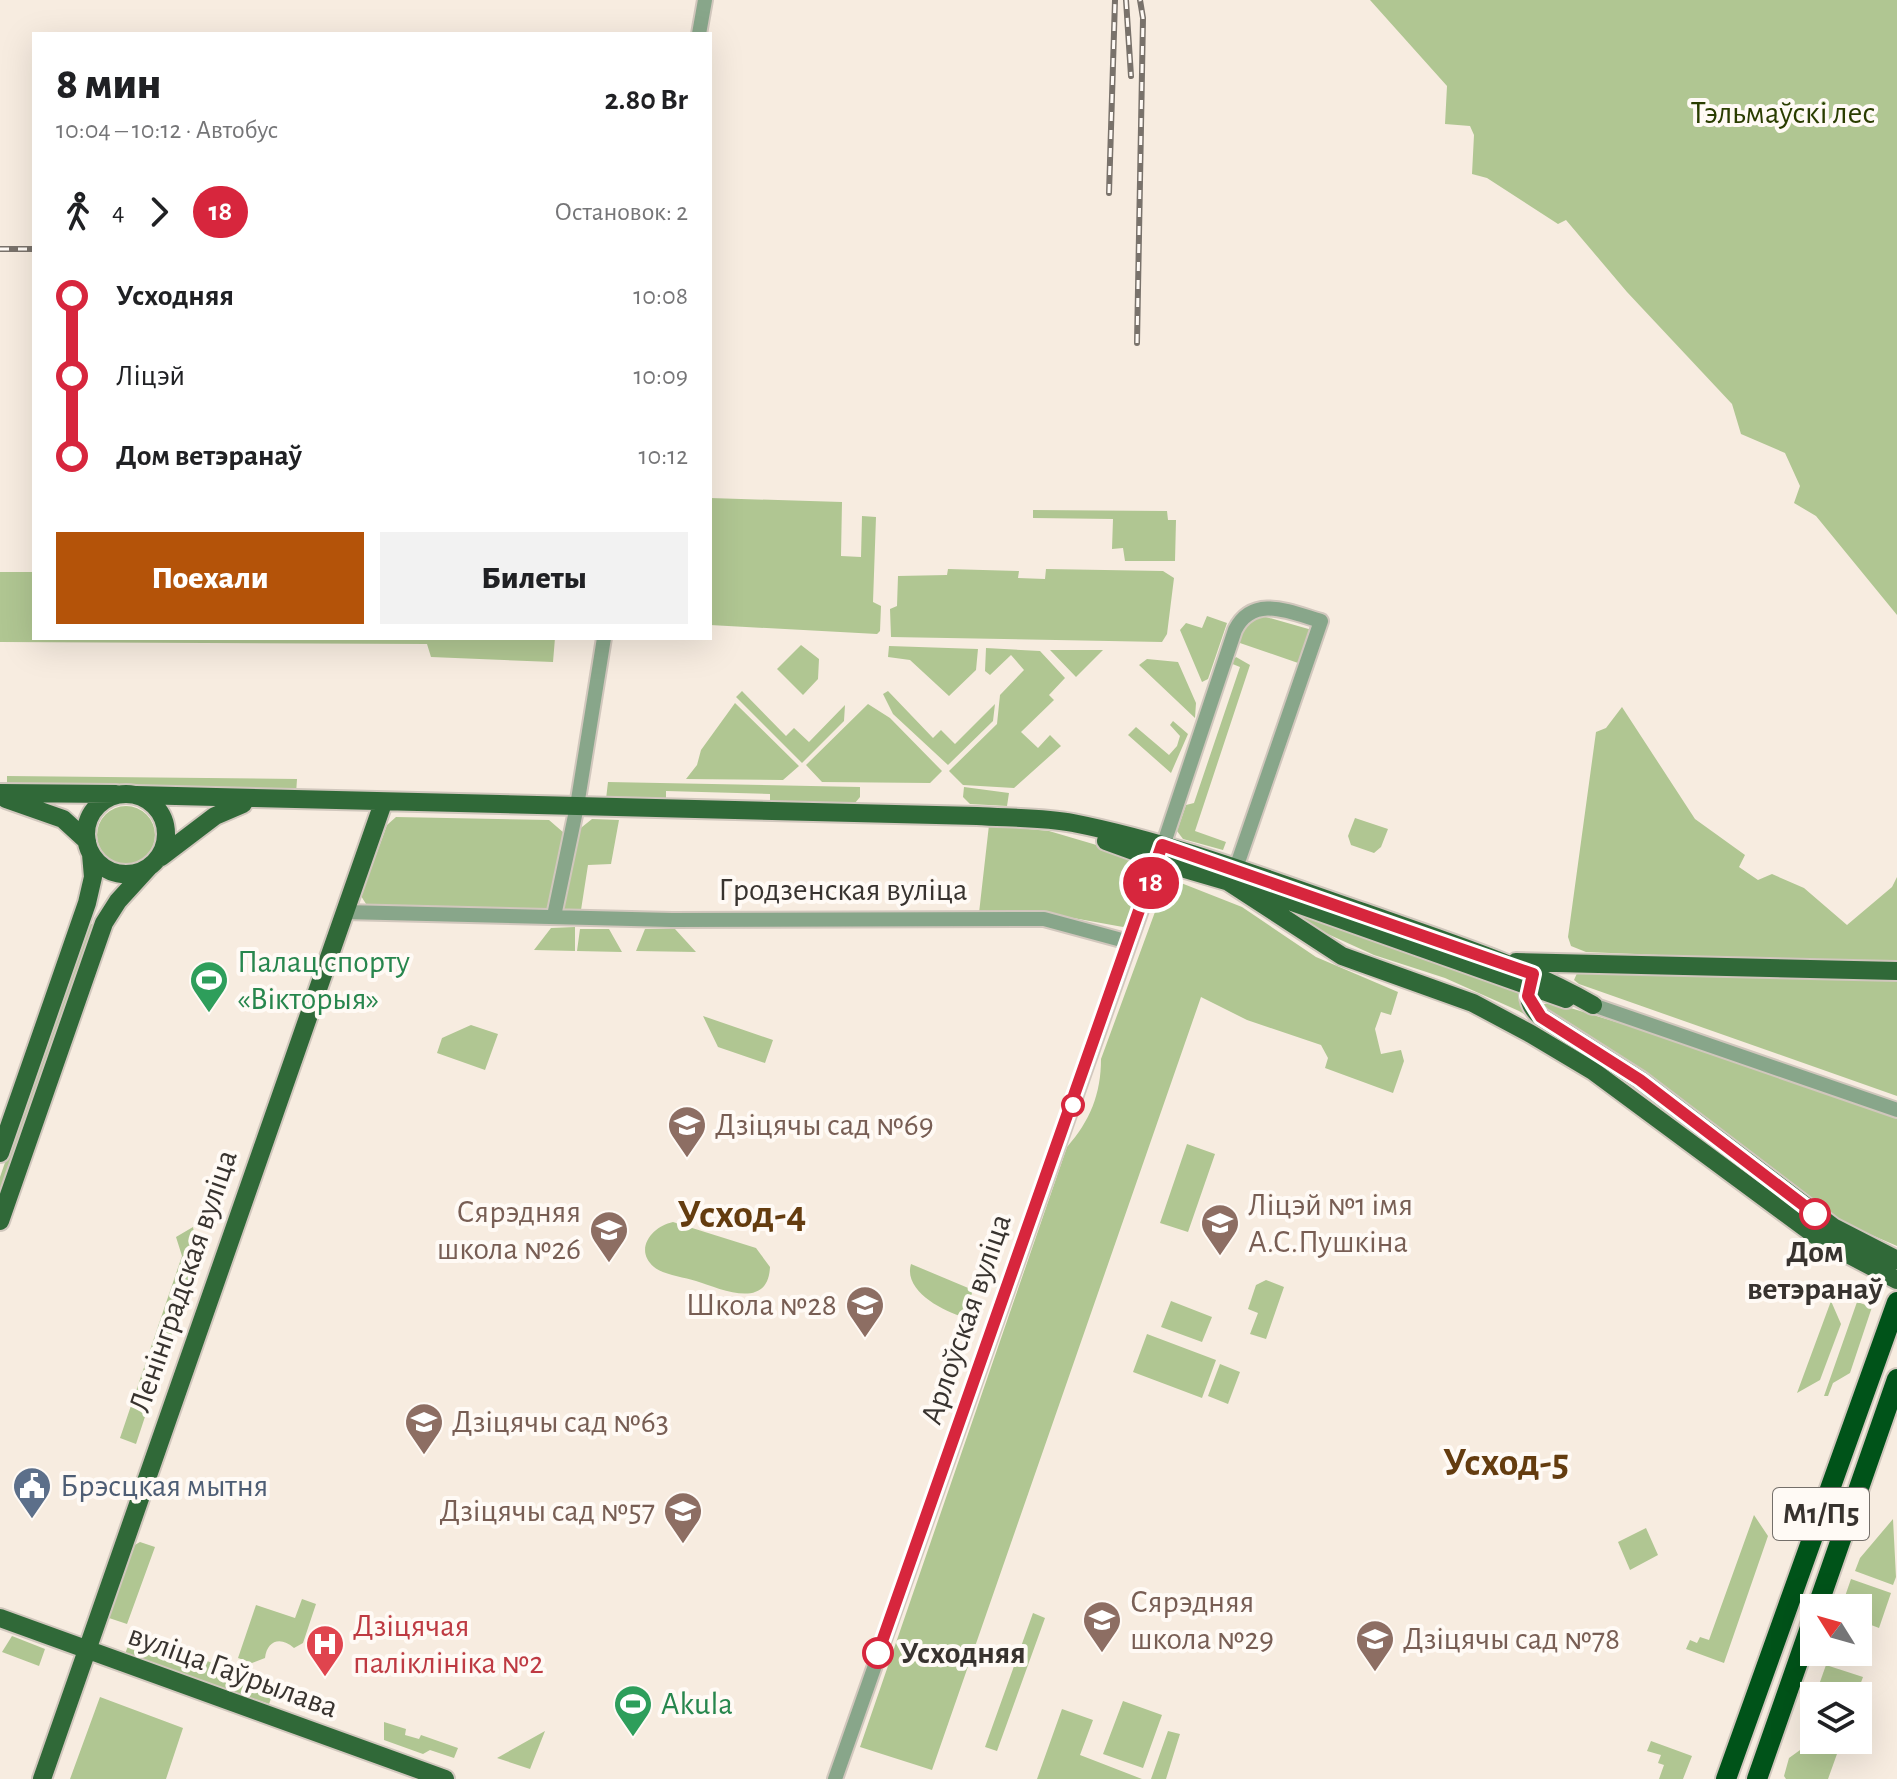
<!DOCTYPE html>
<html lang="ru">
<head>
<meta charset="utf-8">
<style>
  body { margin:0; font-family:"Alegreya Sans",sans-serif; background:#f2f2f2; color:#202124; height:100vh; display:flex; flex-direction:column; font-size:30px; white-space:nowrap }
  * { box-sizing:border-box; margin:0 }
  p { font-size:26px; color:#757577 }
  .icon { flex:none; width:44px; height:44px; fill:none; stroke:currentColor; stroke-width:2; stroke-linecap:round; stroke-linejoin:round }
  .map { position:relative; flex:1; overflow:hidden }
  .details { position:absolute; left:32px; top:32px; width:680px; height:608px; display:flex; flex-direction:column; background:#fff; border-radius:0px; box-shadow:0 8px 32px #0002 }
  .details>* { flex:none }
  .badge { padding:0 16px; border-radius:26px; font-size:28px; line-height:52px }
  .needle { width:52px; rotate:307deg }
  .buttons { position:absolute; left:1800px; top:1594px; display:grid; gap:16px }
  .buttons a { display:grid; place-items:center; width:72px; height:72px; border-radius:0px; background:#fff; box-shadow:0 8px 32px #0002; font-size:40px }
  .map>.badge { position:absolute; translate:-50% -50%; box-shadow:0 0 0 4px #fff }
  .legs { display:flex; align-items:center; gap:12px; height:88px; padding:0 24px; font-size:26px }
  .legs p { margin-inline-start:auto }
  .overview { display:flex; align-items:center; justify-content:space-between; height:136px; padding:0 24px }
  h1 { font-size:44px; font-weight:800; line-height:60px }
  .button { display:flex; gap:16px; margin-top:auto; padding:16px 24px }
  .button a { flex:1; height:92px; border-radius:0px; background:#b45309; color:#fff; font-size:32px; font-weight:800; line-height:92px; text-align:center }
  .button a+a { background:#f2f2f2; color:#202124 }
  ul { padding:0 24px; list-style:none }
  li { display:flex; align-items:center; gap:28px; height:80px; font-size:30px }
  li i { display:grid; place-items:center; width:12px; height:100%; margin:0 10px; background:currentColor }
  li i::after { content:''; width:20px; height:20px; margin:-10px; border:6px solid; border-radius:50%; background:#fff }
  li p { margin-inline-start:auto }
  li:first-child i { background:linear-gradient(#0000 50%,currentColor 0) }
  li:last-child i { background:linear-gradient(currentColor 50%,#0000 0) }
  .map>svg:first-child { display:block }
  .green { fill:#b0c692 }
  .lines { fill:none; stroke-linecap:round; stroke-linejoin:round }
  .minor-casing { stroke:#d1c7bd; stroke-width:18 }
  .major-casing { stroke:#d1c7bd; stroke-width:22 }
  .highway-casing { stroke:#d1c7bd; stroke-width:24 }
  .minor { stroke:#88a68a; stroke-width:14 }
  .major { stroke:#306938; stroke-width:18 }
  .highway { stroke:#005319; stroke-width:20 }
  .rail-casing { stroke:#79726b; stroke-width:6 }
  .rail { stroke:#fffaf5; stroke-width:3; stroke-dasharray:9; stroke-linecap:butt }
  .line-1-casing { stroke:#fff; stroke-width:18 }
  .line-1 { stroke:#d7263d; stroke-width:12 }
  .stop-1-dot { fill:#fff; stroke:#d7263d; stroke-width:4 }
  .labels { text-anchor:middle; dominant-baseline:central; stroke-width:8; stroke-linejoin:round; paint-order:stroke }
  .shield { fill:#fffaf5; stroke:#746f6a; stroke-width:2 }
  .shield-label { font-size:30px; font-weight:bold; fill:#38332f }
  .park-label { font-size:32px; fill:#2a3d00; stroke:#fffaf5 }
  .street-label { font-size:32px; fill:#38332f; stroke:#fffaf5 }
  .leisure-label { font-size:32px; fill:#27864d; stroke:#fffaf5; text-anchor:start }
  .education-label { font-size:32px; fill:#785e54; stroke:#fffaf5; text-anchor:start }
  .stop-label { font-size:32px; font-weight:bold; fill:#38332f; stroke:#fffaf5 }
  .service-label { font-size:32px; fill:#4e5e75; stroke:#fffaf5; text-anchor:start }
  .health-label { font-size:32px; fill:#be3a42; stroke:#fffaf5; text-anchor:start }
  .district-label { font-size:40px; font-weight:bold; fill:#643c0f; stroke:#fffaf5 }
</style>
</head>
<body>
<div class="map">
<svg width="1897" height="1779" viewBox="0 0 1897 1779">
  <rect width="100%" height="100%" fill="#f7ece0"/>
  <path class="green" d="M1370,0H1897V615L1816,516L1794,503L1800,486L1785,453L1741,434L1732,404L1627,292L1566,220L1558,224L1487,178L1472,174L1474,135L1470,126L1445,124L1447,86Z
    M710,498L842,502L841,556L861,557L862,516L876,517L873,602L881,606L880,631L877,634L710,625Z
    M1033,510L1167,511L1168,520H1176L1175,561H1125L1123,548L1112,549L1113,519L1033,518Z
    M948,569L1019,571L1018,578L1045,579L1046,569L1163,571L1174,578L1167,634L1162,642L891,637L890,609L897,606L898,576L947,575Z
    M0,572H34V638H555L553,662L431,657L427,644L0,642Z
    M1259,615L1312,630L1301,664L1237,642L1243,629Z
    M1207,616L1227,623L1208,679L1202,682L1180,630L1186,623L1202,628Z
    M801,645L819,659L818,679L803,695L777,669Z
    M889,646L978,649L976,670L949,696L910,660L888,657Z
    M986,648L1040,651L1065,678L1049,695L1054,700L1021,732L1038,748L1050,735L1061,746L1014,788L963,785L949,771L997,724L1000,695L1024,670L1011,655L990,675L985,671Z
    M1050,650H1103L1076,677Z
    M1236,657L1250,665L1195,831L1226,842L1223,850L1183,839L1177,831L1186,805L1194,803L1240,667L1230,663Z
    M1147,659L1178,662L1196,703L1195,718L1139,665Z
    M742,691L786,736L794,728L809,742L845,705L844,721L802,763L736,697Z
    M888,691L933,738L941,730L955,744L995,704L993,721L948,765L893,714L883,694Z
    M735,703L799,766L783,780L686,779L697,765L701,750Z
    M868,704L890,718L942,771L930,783L822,782L806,765Z
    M1622,707L1695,819L1745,855L1739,867L1758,880L1772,874L1804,888L1847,925L1892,887L1897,877V965L1586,952L1571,946L1568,937L1596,732L1606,728Z
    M1173,721L1188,734L1171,773L1128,735L1136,727L1169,755L1177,746L1180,736L1170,725Z
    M7,776L297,779L296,794L7,788Z
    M608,782L860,787V797L855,803L770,802V794L666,791V800L606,799Z
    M964,787L1009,793L1007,806L970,804L963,797Z
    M97 835a29 29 0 1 1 58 0a29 29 0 1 1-58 0Z
    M396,817L549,820L564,833L550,911L368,907L361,896L387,825Z
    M1355,818L1388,829L1381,847L1374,853L1351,845L1348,836Z
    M592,819L619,820L611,864L588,865L581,910L561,911L577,831Z
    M989,825L1049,831L1144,859L1147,867L1131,920L1123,927L1040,912L979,913Z
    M1176,881L1242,907L1316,957L1398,992L1391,1015L1381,1012L1375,1029L1381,1054L1401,1050L1404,1061L1393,1093L1325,1068L1328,1058L1321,1045L1247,1020L1201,997L932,1770L860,1747L1067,1147C1090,1121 1101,1094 1101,1059L1166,882Z
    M1266,893L1518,983L1600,1060L1519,1011L1445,978L1374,955L1321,931Z
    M88,923L97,926L0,1199V1177Z
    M575,927V951L534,950L551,928Z
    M580,929H609L622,952L577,951Z
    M645,929H675L696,952L636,951Z
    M1578,971L1897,976V1096L1579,984L1574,980Z
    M1551,1002L1743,1061L1897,1115V1246L1839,1221L1543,1010L1542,1005Z
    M703,1016L773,1040L765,1063L718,1047Z
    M471,1025L498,1034L485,1070L437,1053L442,1038Z
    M1187,1144L1215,1154L1188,1232L1160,1223Z
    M673,1222L756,1248L770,1267C768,1311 721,1289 696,1281C683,1277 664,1275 654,1267C633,1249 653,1226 673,1222Z
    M193,1227L198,1256L136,1444L120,1438L182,1256L176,1237Z
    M911,1264L973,1290L964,1317C942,1311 903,1290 911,1264Z
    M1266,1280L1284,1287L1266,1339L1250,1334L1258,1313L1248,1309L1256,1285Z
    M1171,1301L1212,1317L1202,1342L1161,1327Z
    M1831,1301L1841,1324L1820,1380L1797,1393Z
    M1857,1302L1872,1307L1850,1373L1833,1383L1828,1396H1824Z
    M1147,1334L1216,1360L1202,1398L1133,1372Z
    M1220,1364L1240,1372L1228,1404L1208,1396Z
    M1754,1515L1768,1536L1724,1663L1686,1649L1690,1640L1697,1643L1700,1637L1709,1640Z
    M1893,1519L1896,1577L1893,1585L1855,1571L1860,1558Z
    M1646,1528L1658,1555L1630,1570L1618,1542Z
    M140,1542L155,1547L127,1624L109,1618L133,1546Z
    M1851,1579L1891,1593L1879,1628L1858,1620V1608H1841Z
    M302,1599L316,1604L303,1643L294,1648C281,1636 267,1640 265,1658L252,1663L238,1658L256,1605L295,1618Z
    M1033,1613L1045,1618L997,1751L985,1747Z
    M132,1635L276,1685L269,1704L125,1654Z
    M12,1636L45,1649L39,1666L2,1652Z
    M1826,1665L1863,1677L1856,1696H1815Z
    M100,1697L183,1728L166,1779H70Z
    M1123,1701L1162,1715L1143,1768L1103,1754Z
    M1062,1709L1093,1720L1080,1755L1142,1779H1037Z
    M384,1722L406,1729L405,1735L419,1739L421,1735L458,1748L454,1758L430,1750L423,1754L384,1740Z
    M545,1731L530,1769L497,1758Z
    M1168,1731L1180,1734L1166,1779H1151Z
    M1814,1740H1842L1828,1779H1786L1784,1776L1789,1758Z
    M1651,1741L1692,1756L1683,1779H1659L1664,1765L1658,1763L1661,1755L1647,1751Z"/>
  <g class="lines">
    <defs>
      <path id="minor" d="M699,34L705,0
        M344,912L672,920L1044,919L1129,942
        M554,916L577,806L604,638
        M1593,1005L1897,1110
        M835,1779L1153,876L1235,630C1253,594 1290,612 1321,621L1236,868"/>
      <path id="major" d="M0,793L116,794
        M86 834a40 40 0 1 1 80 0a40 40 0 1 1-80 0Z
        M136,795L977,816C1008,818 1043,817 1073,823C1174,843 1272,881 1369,914C1445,941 1523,965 1593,1005
        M6,799L63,819L87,841
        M1106,841L1175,866L1264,892L1566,999
        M161,857L215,816L243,804
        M1227,881L1342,956L1473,1003L1531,1034L1593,1071L1823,1241L1897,1280
        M1516,962L1897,971
        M1532,977C1526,993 1528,1006 1541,1017L1640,1080L1833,1227L1897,1260
        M0,1153L87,903L93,877L91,854
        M0,1221L104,923L118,901L149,867
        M0,1618L445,1779
        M42,1779L383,803"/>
      <path id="highway" d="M1817,1608L1897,1379
        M1726,1779L1897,1302
        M1757,1779L1814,1616"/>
    </defs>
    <use href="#minor" class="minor-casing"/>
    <use href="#major" class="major-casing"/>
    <use href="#highway" class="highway-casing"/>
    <use href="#minor" class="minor"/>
    <use href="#major" class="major"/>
    <use href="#highway" class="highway"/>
    <defs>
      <path id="rail" d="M1126,0L1131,76
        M1109,193L1115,0
        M0,249H34
        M1137,343L1143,18L1140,0"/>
    </defs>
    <use href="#rail" class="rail-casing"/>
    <use href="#rail" class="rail"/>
  </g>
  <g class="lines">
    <defs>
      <path id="line-1" d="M878,1653L1162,845L1533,974L1528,996L1541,1017L1640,1080L1815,1214"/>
    </defs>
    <use href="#line-1" class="line-1-casing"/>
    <use href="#line-1" class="line-1"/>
  </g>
  <defs>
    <symbol id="stadium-pin" viewBox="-11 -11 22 30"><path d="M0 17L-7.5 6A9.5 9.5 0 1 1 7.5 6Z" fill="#2e9e5b" stroke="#fffaf5"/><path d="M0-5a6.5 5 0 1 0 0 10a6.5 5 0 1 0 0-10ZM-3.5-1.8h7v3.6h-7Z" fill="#fff"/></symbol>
    <symbol id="school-pin" viewBox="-11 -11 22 30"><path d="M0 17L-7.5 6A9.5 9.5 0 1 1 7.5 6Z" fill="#8d6e63" stroke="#fffaf5"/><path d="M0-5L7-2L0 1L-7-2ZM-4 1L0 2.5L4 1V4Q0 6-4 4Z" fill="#fff"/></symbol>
    <symbol id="civic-pin" viewBox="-11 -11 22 30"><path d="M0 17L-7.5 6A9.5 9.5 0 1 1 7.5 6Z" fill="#5c6f8a" stroke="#fffaf5"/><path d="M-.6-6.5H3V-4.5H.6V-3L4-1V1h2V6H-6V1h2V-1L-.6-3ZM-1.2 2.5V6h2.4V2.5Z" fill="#fff"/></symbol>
    <symbol id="hospital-pin" viewBox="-11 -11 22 30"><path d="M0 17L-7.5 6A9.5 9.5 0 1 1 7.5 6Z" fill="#e0444e" stroke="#fffaf5"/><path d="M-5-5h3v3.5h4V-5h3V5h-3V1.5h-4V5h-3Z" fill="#fff"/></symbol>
  </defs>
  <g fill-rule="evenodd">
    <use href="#stadium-pin" x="187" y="958" width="44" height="60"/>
    <use href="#school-pin" x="665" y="1103" width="44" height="60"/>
    <use href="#school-pin" x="1198" y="1201" width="44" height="60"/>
    <use href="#school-pin" x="587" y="1208" width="44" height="60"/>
    <use href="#school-pin" x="843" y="1283" width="44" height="60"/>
    <use href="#school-pin" x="402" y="1400" width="44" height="60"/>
    <use href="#civic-pin" x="10" y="1464" width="44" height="60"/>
    <use href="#school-pin" x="661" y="1489" width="44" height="60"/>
    <use href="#school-pin" x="1080" y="1598" width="44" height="60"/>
    <use href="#school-pin" x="1353" y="1617" width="44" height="60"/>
    <use href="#hospital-pin" x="303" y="1622" width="44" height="60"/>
    <use href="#stadium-pin" x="611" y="1682" width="44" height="60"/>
  </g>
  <g class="stop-1-dot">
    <circle cx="1073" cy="1105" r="10"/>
    <circle cx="1815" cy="1214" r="14"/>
    <circle cx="878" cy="1653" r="14"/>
  </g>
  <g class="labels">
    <rect class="shield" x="1773" y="1488" width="96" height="52" rx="6"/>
    <g class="shield-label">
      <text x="1821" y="1514">М1/П5</text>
    </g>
    <g class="park-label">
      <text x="1783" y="113">Тэльмаўскі лес</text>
    </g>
    <g class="street-label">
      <text x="843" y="890">Гродзенская вуліца</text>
      <text transform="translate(183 1281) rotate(-71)">Ленінградская вуліца</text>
      <text transform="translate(966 1319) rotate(-71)">Арлоўская вуліца</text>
      <text transform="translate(233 1671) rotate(20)">вуліца Гаўрылава</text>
    </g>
    <g class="leisure-label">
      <text x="237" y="962">Палац спорту<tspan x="237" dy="37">«Вікторыя»</tspan></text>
      <text x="661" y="1704">Akula</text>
    </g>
    <g class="education-label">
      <text x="715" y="1125">Дзіцячы сад №69</text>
      <text x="1248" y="1205">Ліцэй №1 імя<tspan x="1248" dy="37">А.С.Пушкіна</tspan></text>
      <text x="581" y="1212" text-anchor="end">Сярэдняя<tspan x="581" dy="37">школа №26</tspan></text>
      <text x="837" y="1305" text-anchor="end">Школа №28</text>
      <text x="452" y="1422">Дзіцячы сад №63</text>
      <text x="655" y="1511" text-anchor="end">Дзіцячы сад №57</text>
      <text x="1130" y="1602">Сярэдняя<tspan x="1130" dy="37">школа №29</tspan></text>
      <text x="1403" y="1639">Дзіцячы сад №78</text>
    </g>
    <g class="stop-label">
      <text x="1815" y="1252">Дом<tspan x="1815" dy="37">ветэранаў</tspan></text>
      <text x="900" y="1653" text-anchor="start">Усходняя</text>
    </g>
    <g class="service-label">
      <text x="60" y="1486">Брэсцкая мытня</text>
    </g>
    <g class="health-label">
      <text x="353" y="1626">Дзіцячая<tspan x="353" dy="37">паліклініка №2</tspan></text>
    </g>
    <g class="district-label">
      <text x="742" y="1215">Усход-4</text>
      <text x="1506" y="1463">Усход-5</text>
    </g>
  </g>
</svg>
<div class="buttons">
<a><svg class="needle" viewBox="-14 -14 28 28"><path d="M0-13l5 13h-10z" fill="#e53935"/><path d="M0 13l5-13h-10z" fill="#757577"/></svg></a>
<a><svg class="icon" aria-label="layers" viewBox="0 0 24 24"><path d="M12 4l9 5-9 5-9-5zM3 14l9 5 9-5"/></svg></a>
</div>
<b class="badge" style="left:1151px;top:883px;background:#d7263d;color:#fff">18</b>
<section class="details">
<div class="overview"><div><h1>8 мин</h1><p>10:04 – 10:12 · Автобус</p></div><b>2.80 Br</b></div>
<div class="legs"><svg class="icon" aria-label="walk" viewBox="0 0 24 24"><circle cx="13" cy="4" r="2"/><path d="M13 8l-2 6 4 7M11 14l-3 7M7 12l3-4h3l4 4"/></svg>4<svg class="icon" aria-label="forward" viewBox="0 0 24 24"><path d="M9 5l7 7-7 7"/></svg><b class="badge" style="background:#d7263d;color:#fff">18</b><p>Остановок: 2</p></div>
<ul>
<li><i style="color:#d7263d"></i><b>Усходняя</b><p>10:08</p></li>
<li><i style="color:#d7263d"></i><span>Ліцэй</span><p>10:09</p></li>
<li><i style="color:#d7263d"></i><b>Дом ветэранаў</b><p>10:12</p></li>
</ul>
<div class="button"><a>Поехали</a><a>Билеты</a></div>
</section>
</div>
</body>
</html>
